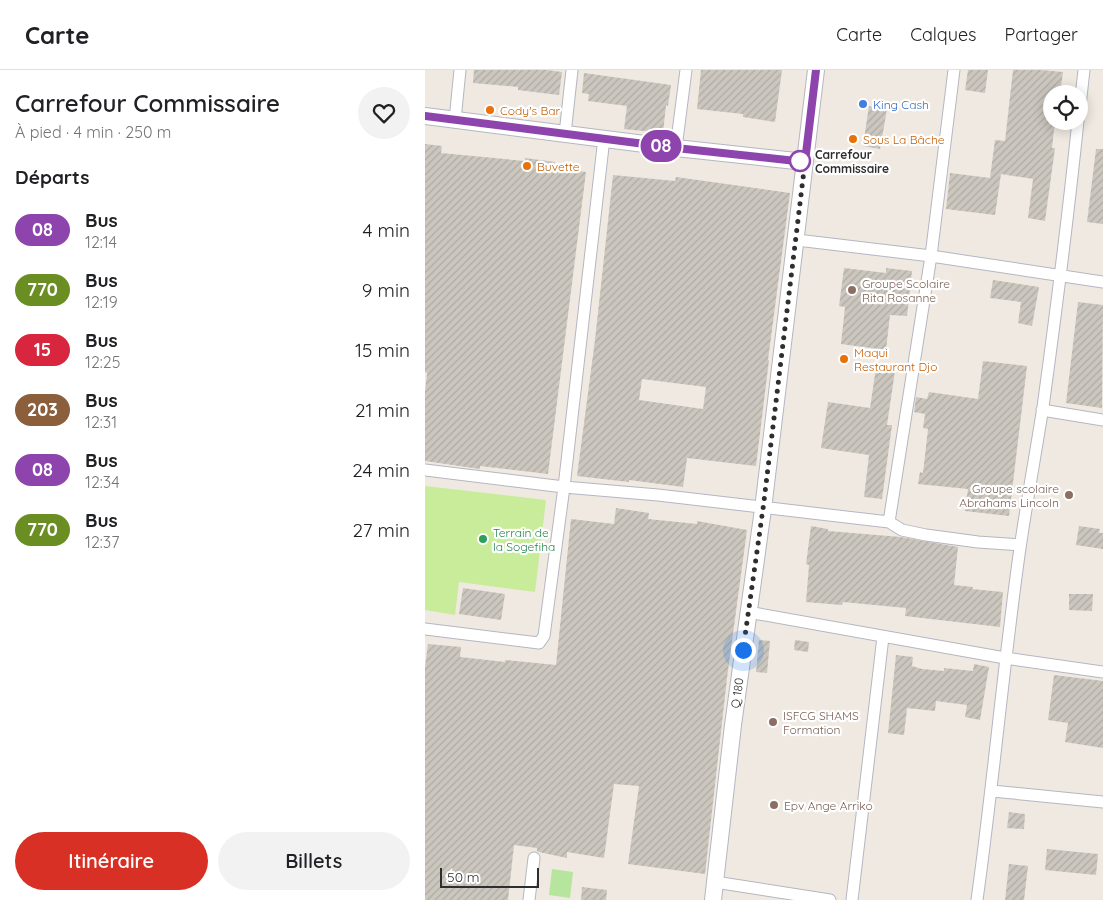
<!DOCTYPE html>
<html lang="fr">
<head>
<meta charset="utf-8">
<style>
  body { margin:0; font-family:Quicksand,sans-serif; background:#f2f2f2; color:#202124; height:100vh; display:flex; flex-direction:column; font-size:19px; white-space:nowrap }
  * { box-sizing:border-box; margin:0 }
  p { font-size:16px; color:#757577 }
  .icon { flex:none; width:28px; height:28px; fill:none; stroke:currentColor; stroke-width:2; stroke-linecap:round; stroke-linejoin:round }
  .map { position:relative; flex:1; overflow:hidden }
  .sheet { display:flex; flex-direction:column; background:#fff; width:425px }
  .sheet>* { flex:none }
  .badge { padding:0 10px; border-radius:16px; font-size:18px; line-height:32px }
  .buttons { position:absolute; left:618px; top:15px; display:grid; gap:10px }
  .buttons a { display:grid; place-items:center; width:45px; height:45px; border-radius:50%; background:#fff; box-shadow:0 2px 12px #0003; font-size:25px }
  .scale { position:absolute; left:15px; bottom:12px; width:99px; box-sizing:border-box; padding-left:5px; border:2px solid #2e2e2e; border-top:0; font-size:14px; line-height:18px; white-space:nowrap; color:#2e2e2e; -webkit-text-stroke:4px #fff; paint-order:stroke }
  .you { position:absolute; width:25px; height:25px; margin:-12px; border:4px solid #fff; border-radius:50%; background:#1a73e8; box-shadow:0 0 0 8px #1a73e833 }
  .map>.badge { position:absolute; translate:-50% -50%; box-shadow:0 0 0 2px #fff }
  h2 { padding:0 15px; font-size:19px; line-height:45px }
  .round { display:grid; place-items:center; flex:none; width:52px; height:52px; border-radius:26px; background:#f2f2f2 }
  .head { display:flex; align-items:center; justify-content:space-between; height:85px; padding:0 15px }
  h1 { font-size:24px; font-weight:600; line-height:38px }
  .cta { display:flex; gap:10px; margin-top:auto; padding:10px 15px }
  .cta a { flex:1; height:58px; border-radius:30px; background:#d93025; color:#fff; font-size:20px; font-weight:600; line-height:58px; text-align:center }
  .cta a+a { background:#f2f2f2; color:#202124 }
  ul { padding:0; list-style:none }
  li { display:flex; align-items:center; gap:15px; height:60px; padding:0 15px }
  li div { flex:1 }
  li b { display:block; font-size:19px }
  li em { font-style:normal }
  li .badge { min-width:55px; font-weight:700; text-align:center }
  header { display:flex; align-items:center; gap:30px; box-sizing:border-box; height:70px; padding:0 25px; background:#fff; border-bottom:1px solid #e0e0e0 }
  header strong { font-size:24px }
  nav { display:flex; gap:28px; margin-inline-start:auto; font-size:18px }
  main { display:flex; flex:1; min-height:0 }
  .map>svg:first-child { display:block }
  .grass { fill:#b6e59e }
  .pitch { fill:#c9ec9a }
  .building { fill:url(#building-hatch); fill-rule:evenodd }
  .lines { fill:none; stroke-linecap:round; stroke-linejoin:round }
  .street-casing { stroke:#b4b7c1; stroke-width:13 }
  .secondary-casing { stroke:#b4b7c1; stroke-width:18 }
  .street { stroke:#fff; stroke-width:11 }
  .secondary { stroke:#fff; stroke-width:16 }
  .line-casing { stroke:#fff; stroke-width:11 }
  .line { stroke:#8e44ad; stroke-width:8 }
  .walk { stroke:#2e2e2e; stroke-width:5; stroke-dasharray:0 9 }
  .shop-dot { fill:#3f7fe0; stroke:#fff; stroke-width:2 }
  .food-dot { fill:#e8710a; stroke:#fff; stroke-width:2 }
  .stop-dot { fill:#fff; stroke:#8e44ad; stroke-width:2.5 }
  .education-dot { fill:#8d6e63; stroke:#fff; stroke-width:2 }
  .leisure-dot { fill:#2e9e5b; stroke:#fff; stroke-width:2 }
  .labels { text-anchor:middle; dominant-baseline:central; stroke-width:4.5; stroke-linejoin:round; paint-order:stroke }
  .shop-label { font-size:12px; fill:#366cbe; stroke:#fff; text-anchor:start }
  .food-label { font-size:12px; fill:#c56008; stroke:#fff; text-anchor:start }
  .stop-label { font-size:12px; font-weight:bold; fill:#2e2e2e; stroke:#fff; text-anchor:start }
  .education-label { font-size:12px; fill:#785e54; stroke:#fff; text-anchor:start }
  .leisure-label { font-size:12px; fill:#27864d; stroke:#fff; text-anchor:start }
  .street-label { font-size:12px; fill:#2e2e2e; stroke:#fff }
</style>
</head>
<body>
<header>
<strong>Carte</strong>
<nav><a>Carte</a><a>Calques</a><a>Partager</a></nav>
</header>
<main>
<section class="sheet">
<div class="head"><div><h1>Carrefour Commissaire</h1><p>À pied · 4 min · 250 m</p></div><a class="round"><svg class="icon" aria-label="heart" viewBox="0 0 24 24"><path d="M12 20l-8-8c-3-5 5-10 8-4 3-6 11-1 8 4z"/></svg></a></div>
<h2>Départs</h2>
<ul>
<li><span class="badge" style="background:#8e44ad;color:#fff">08</span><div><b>Bus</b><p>12:14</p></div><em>4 min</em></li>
<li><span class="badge" style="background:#6b8e23;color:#fff">770</span><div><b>Bus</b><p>12:19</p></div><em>9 min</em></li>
<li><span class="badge" style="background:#d7263d;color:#fff">15</span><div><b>Bus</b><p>12:25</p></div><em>15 min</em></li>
<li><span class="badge" style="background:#8b5e3c;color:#fff">203</span><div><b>Bus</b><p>12:31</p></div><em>21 min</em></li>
<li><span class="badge" style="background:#8e44ad;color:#fff">08</span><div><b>Bus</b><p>12:34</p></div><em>24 min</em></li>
<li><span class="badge" style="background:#6b8e23;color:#fff">770</span><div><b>Bus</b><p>12:37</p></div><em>27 min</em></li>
</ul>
<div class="cta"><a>Itinéraire</a><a>Billets</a></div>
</section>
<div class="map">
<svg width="678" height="830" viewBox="0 0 678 830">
  <defs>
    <pattern id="building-hatch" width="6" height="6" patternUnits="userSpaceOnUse" patternTransform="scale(1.25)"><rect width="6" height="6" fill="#cbc7bf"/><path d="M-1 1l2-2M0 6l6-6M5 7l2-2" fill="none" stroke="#afaba4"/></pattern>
  </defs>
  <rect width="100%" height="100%" fill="#efe9e1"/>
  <path class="grass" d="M127,799L148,802L145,828L124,825Z"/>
  <path class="pitch" d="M0,416L121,430L110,522L34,512L30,545L0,540Z"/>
  <path class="building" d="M49,0H122L137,2L134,25L93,20V17L48,13Z
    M276,0H357L350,52L318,47V44L272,39Z
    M543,0H563L560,23L540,20Z
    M588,0H616L638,2L635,24H626V51H630L627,78H630L620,151L603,148L608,109L576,104L570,145L521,139L525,103L565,108L570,70L580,71Z
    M159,3L246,15L243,36L241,35L238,63L199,59L202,36L163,31L164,24L157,23Z
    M444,36L462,39L455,79L438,76Z
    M0,74L17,76L16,83L100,91V88L130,92V98L161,102L123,404L55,396V399L0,391V322L2,303L0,302Z
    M671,79H678V154L662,152Z
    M188,105L250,111L251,107L365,123L343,290H344L331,396L262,388L258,417L204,410V412L152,406L170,270ZM217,309L281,317L278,339L214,330Z
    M419,198L461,203V198L487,201L482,246L465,245L461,280L416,274L420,237L414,236Z
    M568,210L614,217L607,256L593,253L596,232L565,228Z
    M653,232L678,235L677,338L641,333Z
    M558,291L602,296L584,446L540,441L543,419L493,414L495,402L498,403L503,359L498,358L500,344L489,342L491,327L502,329L504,322L553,329Z
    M451,298L470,301L462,355H467L457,429L439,427L444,385L396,378L403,332L445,338Z
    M191,438L224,443L223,449L272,454V451L322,460L302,608L280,804L203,794L214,716L189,714L179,788L142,782V788L114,782L112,781V778L89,775L83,830H0V597L3,574L36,577L35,587L80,592V590L131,595L146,449L189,454Z
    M386,456L403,459V461L476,467L533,477L529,515L548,517L547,519L578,522L575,557L480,546L481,538L418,532L417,535L381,532L384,495L381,494Z
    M654,456L675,459L674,463H678V479L651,475Z
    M38,518L80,524L76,550L34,544Z
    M644,524H668L667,541L644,540Z
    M334,570L345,571L342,603L331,602Z
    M370,570L384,572L383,582L369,580Z
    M471,585L488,587L487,596L497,599L519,601V598L548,601L549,594L564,597L555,650L540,647L542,635L511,631L510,641L482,638L479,665L463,663Z
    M629,605L678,611V678L640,672L643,653L623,650Z
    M584,742L600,744L599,759L582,758Z
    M622,779L673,784L671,805L620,800Z
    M584,794L603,796L599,830H580Z
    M157,817L182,820L181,830H156Z"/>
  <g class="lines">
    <defs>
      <path id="street" d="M654,45L659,0
        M30,50L35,0
        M140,64L147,0
        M251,78L261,0
        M372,170L506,186L678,212
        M617,340L678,350
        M0,400L139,417L233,425L464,452L477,460L501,465L553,472L595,475
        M464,452L506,186L529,0
        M323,542L580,588L678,602
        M0,559L114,573L119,566L139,417L179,68
        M567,721L678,732
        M290,812L405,830
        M104,830L109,788
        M427,830L458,567
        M552,830C568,715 578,600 594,485C601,436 610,387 618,337C631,242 643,147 653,51"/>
      <path id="secondary" d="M0,46L251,78L380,92
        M288,830L308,655L338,439L391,0"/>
    </defs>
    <use href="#street" class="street-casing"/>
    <use href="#secondary" class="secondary-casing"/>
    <use href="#street" class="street"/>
    <use href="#secondary" class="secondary"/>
  </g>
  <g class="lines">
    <defs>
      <path id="line" d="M0,46L251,78L380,92L391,0"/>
    </defs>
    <use href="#line" class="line-casing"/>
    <use href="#line" class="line"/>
    <path class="walk" d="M318,580L338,439L380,92L375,91"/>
  </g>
  <circle class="shop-dot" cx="438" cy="34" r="5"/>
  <g class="food-dot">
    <circle cx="65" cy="40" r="5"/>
    <circle cx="428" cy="69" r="5"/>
    <circle cx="102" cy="96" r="5"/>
    <circle cx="419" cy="289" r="5"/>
  </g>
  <circle class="stop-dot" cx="375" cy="91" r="10"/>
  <g class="education-dot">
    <circle cx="427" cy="220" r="5"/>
    <circle cx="644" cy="425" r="5"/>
    <circle cx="348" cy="652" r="5"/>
    <circle cx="349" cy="735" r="5"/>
  </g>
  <circle class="leisure-dot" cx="58" cy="469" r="5"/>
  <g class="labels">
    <g class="shop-label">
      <text x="448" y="34">King Cash</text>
    </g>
    <g class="food-label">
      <text x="75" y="40">Cody's Bar</text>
      <text x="438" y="69">Sous La Bâche</text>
      <text x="112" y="96">Buvette</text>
      <text x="429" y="282">Maqui<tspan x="429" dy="14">Restaurant Djo</tspan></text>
    </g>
    <g class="stop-label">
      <text x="390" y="84">Carrefour<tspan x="390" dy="14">Commissaire</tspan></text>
    </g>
    <g class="education-label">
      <text x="437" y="213">Groupe Scolaire<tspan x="437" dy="14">Rita Rosanne</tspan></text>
      <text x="634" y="418" text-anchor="end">Groupe scolaire<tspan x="634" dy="14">Abrahams Lincoln</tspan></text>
      <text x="358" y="645">ISFCG SHAMS<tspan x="358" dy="14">Formation</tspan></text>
      <text x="359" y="735">Epv Ange Arriko</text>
    </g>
    <g class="leisure-label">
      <text x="68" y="462">Terrain de<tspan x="68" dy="14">la Sogefiha</tspan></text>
    </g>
    <g class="street-label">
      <text transform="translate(312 623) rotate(-82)">Q 180</text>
    </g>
  </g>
</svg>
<div class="buttons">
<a><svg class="icon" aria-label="locate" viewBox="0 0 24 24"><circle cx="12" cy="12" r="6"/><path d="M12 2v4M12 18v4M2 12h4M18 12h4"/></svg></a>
</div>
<div class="scale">50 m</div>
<div class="you" style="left:318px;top:580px"></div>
<b class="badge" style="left:236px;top:76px;background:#8e44ad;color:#fff">08</b>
</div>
</main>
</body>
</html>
